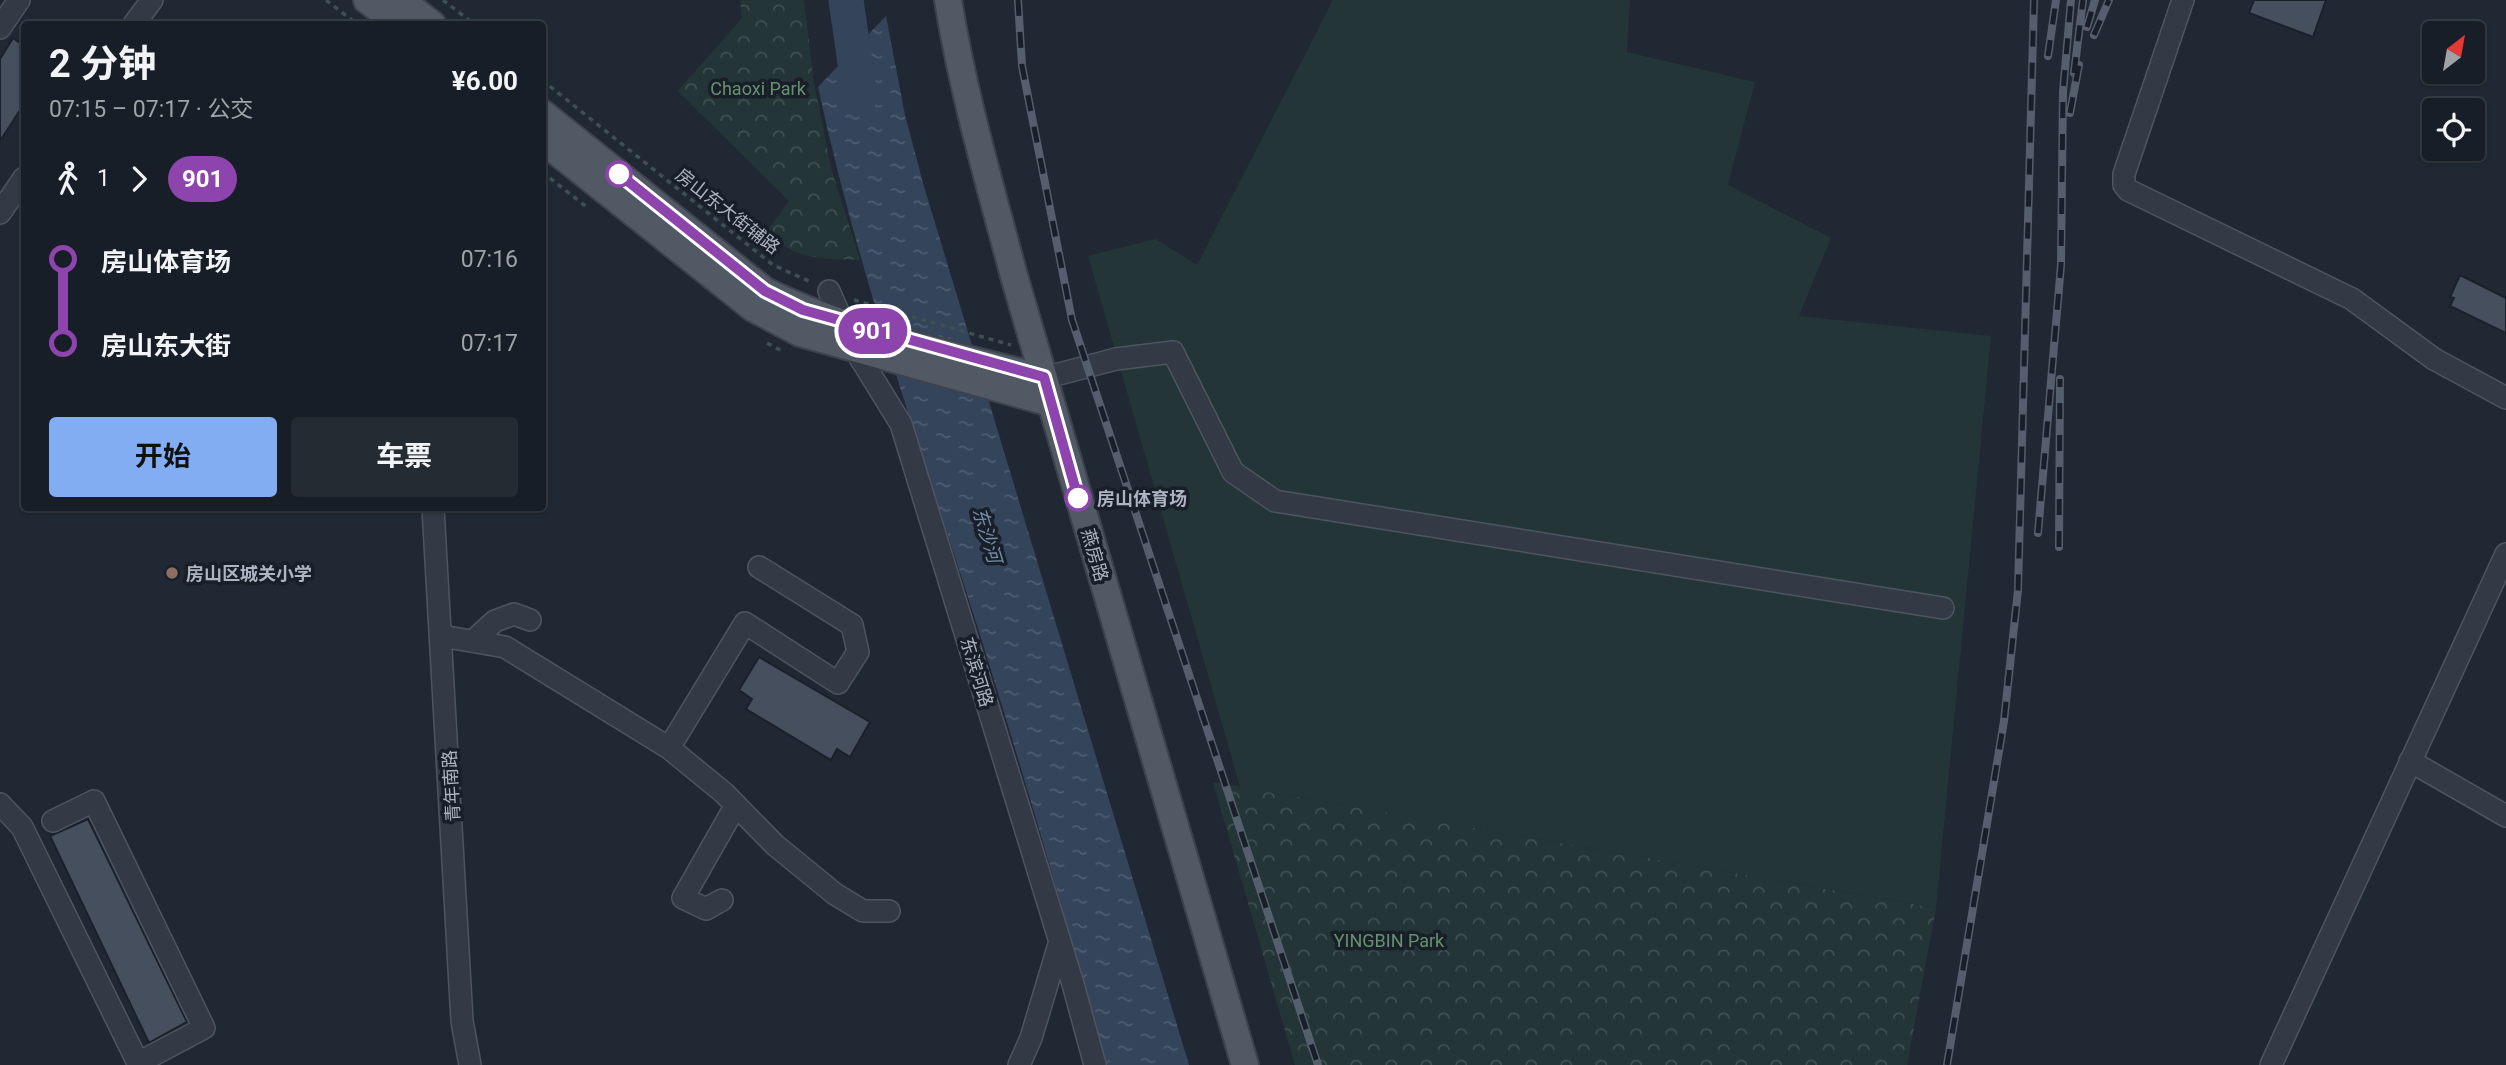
<!DOCTYPE html>
<html lang="zh">
<head>
<meta charset="utf-8">
<style>
  body { margin:0; font-family:Roboto,"Noto Sans SC",sans-serif; background:#252b33; color:#f1f3f6; height:100vh; display:flex; flex-direction:column; font-size:26px; white-space:nowrap }
  * { box-sizing:border-box; margin:0 }
  p { font-size:23px; color:#9fa2a7 }
  .icon { flex:none; width:38px; height:38px; fill:none; stroke:currentColor; stroke-width:2; stroke-linecap:round; stroke-linejoin:round }
  .map { position:relative; flex:1; overflow:hidden }
  .sheet { position:absolute; left:21px; top:21px; width:525px; height:490px; display:flex; flex-direction:column; background:#181e27; border-radius:7px; box-shadow:0 2px 5px #0004,0 0 0 2px #363c44 }
  .sheet>* { flex:none }
  .badge { padding:0 14px; border-radius:23px; font-size:24px; line-height:46px }
  .needle { width:46px; rotate:31deg }
  .buttons { position:absolute; left:2422px; top:21px; display:grid; gap:14px }
  .buttons a { display:grid; place-items:center; width:63px; height:63px; border-radius:7px; background:#181e27; box-shadow:0 2px 5px #0004,0 0 0 2px #363c44; font-size:35px }
  .map>.badge { position:absolute; translate:-50% -50%; box-shadow:0 0 0 4px #fff }
  .legs { display:flex; align-items:center; gap:10px; height:77px; padding:0 28px; font-size:23px }
  .legs p { margin-inline-start:auto }
  .summary { display:flex; align-items:center; justify-content:space-between; height:119px; padding:0 28px }
  h1 { font-size:38px; font-weight:700; line-height:52px }
  .primary-button { display:flex; gap:14px; margin-top:auto; padding:14px 28px }
  .primary-button a { flex:1; height:80px; border-radius:7px; background:#82adf2; color:#111; font-size:28px; font-weight:700; line-height:80px; text-align:center }
  .primary-button a+a { background:#252b33; color:#f1f3f6 }
  ul { padding:0 28px; list-style:none }
  li { display:flex; align-items:center; gap:24px; height:84px; font-size:26px }
  li i { display:grid; place-items:center; width:10px; height:100%; margin:0 9px; background:currentColor }
  li i::after { content:''; width:18px; height:18px; margin:-9px; border:5px solid; border-radius:50%; background:#181e27 }
  li p { margin-inline-start:auto }
  li:first-child i { background:linear-gradient(#0000 50%,currentColor 0) }
  li:last-child i { background:linear-gradient(currentColor 50%,#0000 0) }
  .map>svg:first-child { display:block }
  .park { fill:url(#park-crowns) }
  .pitch { fill:#233536 }
  .water { fill:url(#water-ripples) }
  .lines { fill:none; stroke-linecap:round; stroke-linejoin:round }
  .river { stroke:#34445b; stroke-width:35 }
  .building { fill:#464f5e; stroke:#1b212b; stroke-width:2 }
  .minor-casing { stroke:#4e5560; stroke-width:24 }
  .major-casing { stroke:#3d434e; stroke-width:30 }
  .path { stroke:#3f5053; stroke-width:3.5; stroke-dasharray:5 5; stroke-linecap:butt }
  .minor { stroke:#333a45; stroke-width:21 }
  .major { stroke:#515965; stroke-width:26 }
  .rail-casing { stroke:#555e6c; stroke-width:8 }
  .rail { stroke:#191f29; stroke-width:5; stroke-dasharray:16; stroke-linecap:butt }
  .line-1-casing { stroke:#fff; stroke-width:16 }
  .line-1 { stroke:#8e44ad; stroke-width:10 }
  .stop-1-dot { fill:#fff; stroke:#8e44ad; stroke-width:3.5 }
  .education-dot { fill:#8d6e63; stroke:#191f29; stroke-width:2.5 }
  .labels { text-anchor:middle; dominant-baseline:central; stroke-width:7; stroke-linejoin:round; paint-order:stroke }
  .park-label { font-size:18px; fill:#669170; stroke:#191f29 }
  .street-label { font-size:18px; fill:#adb5c2; stroke:#191f29 }
  .stop-label { font-size:18px; font-weight:bold; fill:#adb5c2; stroke:#191f29; text-anchor:start }
  .poi-label { font-size:18px; font-weight:bold; fill:#adb5c2; stroke:#191f29; text-anchor:start }
  .water-label { font-size:19px; font-style:italic; fill:#768caa; stroke:#191f29 }
</style>
</head>
<body>
<div class="map">
<svg width="2506" height="1065" viewBox="0 0 2506 1065">
  <defs>
    <pattern id="park-crowns" width="20" height="18" patternUnits="userSpaceOnUse" patternTransform="scale(1.75)"><rect width="20" height="18" fill="#233536"/><path d="M2 6a3 3 0 1 1 6 0M12 15a3 3 0 1 1 6 0" fill="none" stroke="#405051"/></pattern>
    <pattern id="water-ripples" width="26" height="14" patternUnits="userSpaceOnUse" patternTransform="scale(1.75)"><rect width="26" height="14" fill="#34445b"/><path d="M2 4q2-2 4 0t4 0M15 11q2-2 4 0t4 0" fill="none" stroke="#4f5d71"/></pattern>
  </defs>
  <rect width="100%" height="100%" fill="#202834"/>
  <path class="park" d="M740,0H804L814,83L831,168L860,260C816,258 802,260 765,234L789,201L678,91L742,18Z
    M1213,782L1936,908L1907,1065H1295Z"/>
  <path class="pitch" d="M1333,0H1630L1627,52L1755,82L1728,185L1831,238L1799,316L1991,336L1936,908L1240,787L1088,256L1156,239L1197,265Z"/>
  <path class="water" d="M886,16L905,115L923,183L1189,1065H1107C1062,907 1017,750 967,594C913,427 855,259 818,87Z"/>
  <g class="lines">
    <path class="river" d="M846,0L860,97"/>
  </g>
  <path class="building" d="M2254,0H2326L2313,37L2249,13Z
    M13,38L24,46V104L0,141V59Z
    M2460,275L2506,298V333L2450,306L2454,298L2450,297Z
    M759,657L870,722L850,757L837,749L831,760L746,709L752,699L739,690Z
    M88,819L187,1022L149,1043L50,836Z"/>
  <g class="lines">
    <defs>
      <path id="minor" d="M2183,0L2124,174V185L2128,190L2352,299L2434,359L2506,398
        M134,24L152,0
        M0,28L19,0
        M0,213L24,178
        M829,291L854,348L901,424L1073,984L1095,1065
        M1044,378L1116,359L1173,352L1233,472L1275,501L1943,608
        M433,508L462,1021L470,1065
        M442,636L505,647L669,748L745,623L838,683L858,652L852,625L759,567
        M473,641L495,621L514,614L530,620
        M669,748L724,793L775,845L835,894L863,911H889
        M2410,761L2506,816
        M0,804L22,827L138,1063L204,1028L94,801L53,821
        M722,900L706,909L683,898L736,805
        M1019,1065L1031,1038L1060,941
        M2271,1065L2506,554"/>
      <path id="major" d="M367,0L398,24
        M401,0L432,24
        M948,0C963,94 990,185 1014,276L1245,1065
        M542,113L765,291C850,333 952,355 1044,378
        M542,140L753,308L800,333L1051,403"/>
    </defs>
    <use href="#minor" class="minor-casing"/>
    <use href="#major" class="major-casing"/>
    <path class="path" d="M326,0L357,24
      M443,0L474,24
      M542,80L773,265L811,282
      M542,172L588,208
      M854,300L1011,345
      M767,343L782,351"/>
    <use href="#minor" class="minor"/>
    <use href="#major" class="major"/>
    <defs>
      <path id="rail" d="M1018,0L1022,66L1072,320L1318,1065
        M2087,27L2095,0
        M2094,35L2109,0
        M2048,56L2056,0
        M2074,73L2083,0
        M2070,113L2079,65
        M2038,533L2061,265L2063,92L2071,0
        M2059,547L2060,379
        M1947,1065L2004,721L2018,590L2034,0"/>
    </defs>
    <use href="#rail" class="rail-casing"/>
    <use href="#rail" class="rail"/>
  </g>
  <g class="lines">
    <defs>
      <path id="line-1" d="M619,174L765,291L803,310L1044,377L1078,498"/>
    </defs>
    <use href="#line-1" class="line-1-casing"/>
    <use href="#line-1" class="line-1"/>
  </g>
  <g class="stop-1-dot">
    <circle cx="619" cy="174" r="12"/>
    <circle cx="1078" cy="498" r="12"/>
  </g>
  <circle class="education-dot" cx="172" cy="573" r="7"/>
  <g class="labels">
    <g class="park-label">
      <text x="758" y="88">Chaoxi Park</text>
      <text x="1389" y="940">YINGBIN Park</text>
    </g>
    <g class="street-label">
      <text transform="translate(728 211) rotate(38)">房山东大街辅路</text>
      <text transform="translate(1095 555) rotate(74)">燕房路</text>
      <text transform="translate(977 672) rotate(73)">东滨河路</text>
      <text transform="translate(451 786) rotate(-93)">青年南路</text>
    </g>
    <g class="stop-label">
      <text x="1097" y="498">房山体育场</text>
    </g>
    <g class="poi-label">
      <text x="186" y="573">房山区城关小学</text>
    </g>
    <g class="water-label">
      <text transform="translate(987 535) rotate(73)">东沙河</text>
    </g>
  </g>
</svg>
<div class="buttons">
<a><svg class="needle" viewBox="-14 -14 28 28"><path d="M0-13l5 13h-10z" fill="#e53935"/><path d="M0 13l5-13h-10z" fill="#9fa2a7"/></svg></a>
<a><svg class="icon" aria-label="locate" viewBox="0 0 24 24"><circle cx="12" cy="12" r="6"/><path d="M12 2v4M12 18v4M2 12h4M18 12h4"/></svg></a>
</div>
<b class="badge" style="left:873px;top:331px;background:#8e44ad;color:#fff">901</b>
<section class="sheet">
<div class="summary"><div><h1>2 分钟</h1><p>07:15 – 07:17 · 公交</p></div><b>¥6.00</b></div>
<div class="legs"><svg class="icon" aria-label="walk" viewBox="0 0 24 24"><circle cx="13" cy="4" r="2"/><path d="M13 8l-2 6 4 7M11 14l-3 7M7 12l3-4h3l4 4"/></svg>1<svg class="icon" aria-label="forward" viewBox="0 0 24 24"><path d="M9 5l7 7-7 7"/></svg><b class="badge" style="background:#8e44ad;color:#fff">901</b></div>
<ul>
<li><i style="color:#8e44ad"></i><b>房山体育场</b><p>07:16</p></li>
<li><i style="color:#8e44ad"></i><b>房山东大街</b><p>07:17</p></li>
</ul>
<div class="primary-button"><a>开始</a><a>车票</a></div>
</section>
</div>
</body>
</html>
